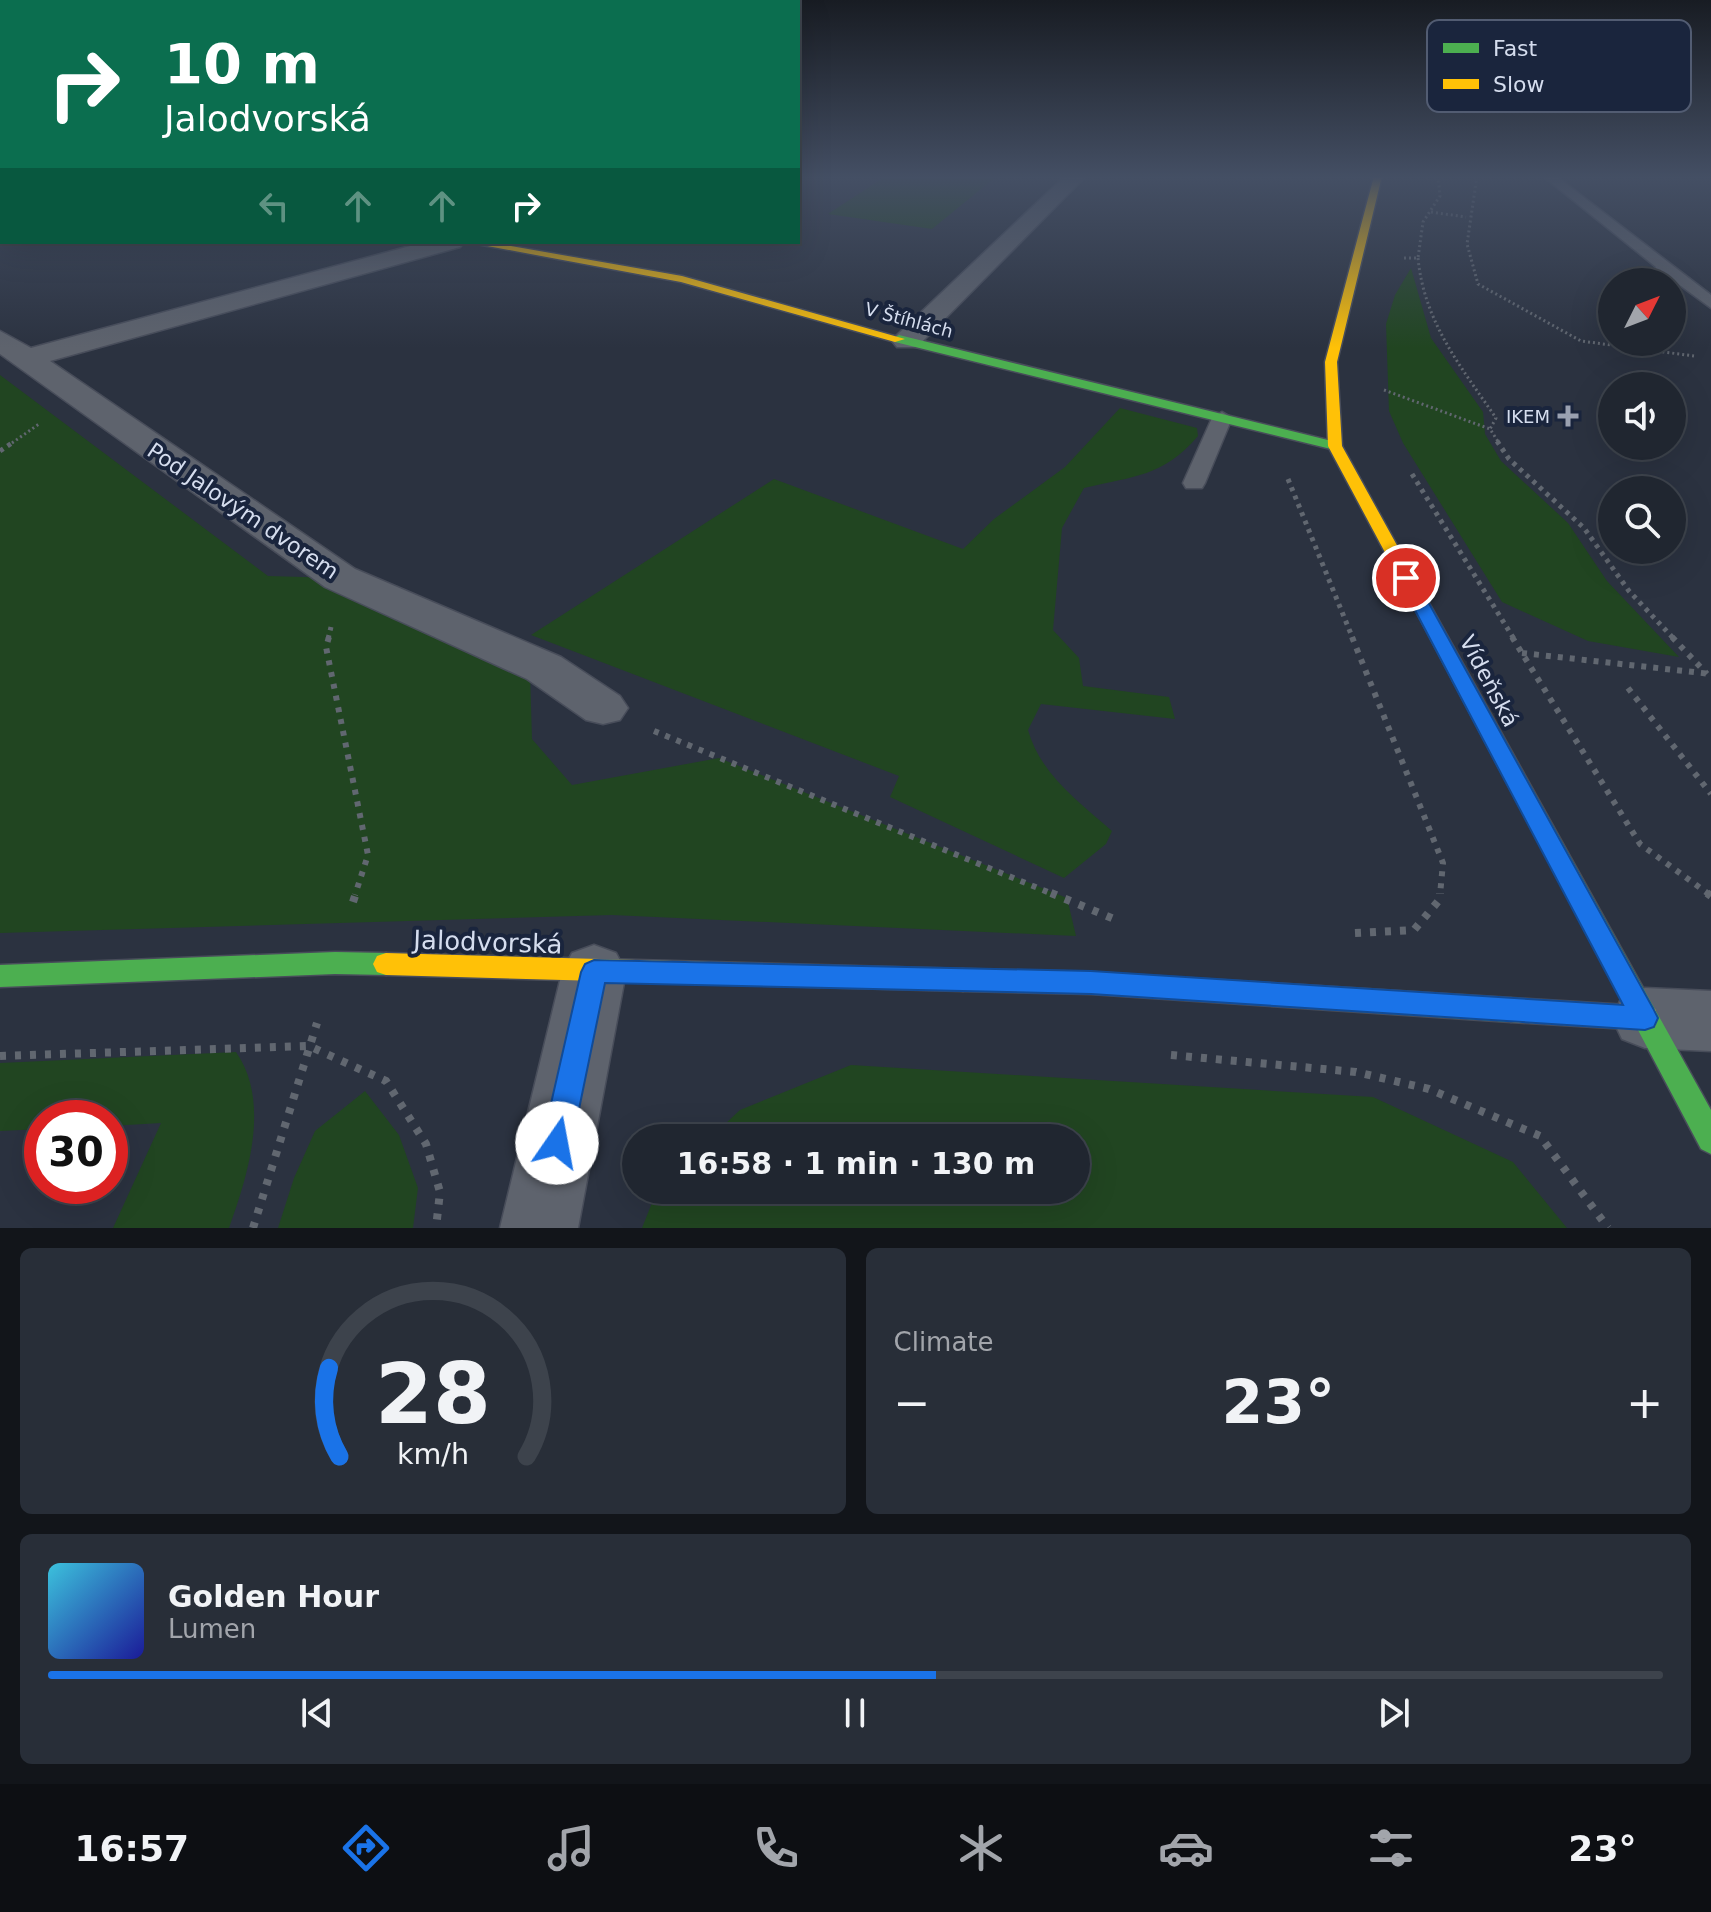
<!DOCTYPE html>
<html lang="en">
<head>
<meta charset="utf-8">
<style>
	:root { --surface:#202630; --page:#282e38; --text:#f1f3f6; --muted:#a2a5ab; --line:#3d434c; --accent:#1a73e8 }
	body { margin:0; font-family:"DejaVu Sans",sans-serif; background:var(--page); color:var(--text); height:100vh; display:flex; flex-direction:column; font-size:30px; white-space:nowrap }
	* { box-sizing:border-box; margin:0 }
	p { font-size:26px; color:var(--muted) }
	.icon { flex:none; width:44px; height:44px; fill:none; stroke:currentColor; stroke-width:2; stroke-linecap:round; stroke-linejoin:round }
	.map { position:relative; height:1228px; overflow:hidden }
	.drawer { display:flex; flex-direction:column; gap:20px; padding:20px; background:#12151a; flex:1 }
	.drawer>* { flex:none }
	.top-card { position:absolute; left:0px; top:0px; width:800px; height:244px; box-shadow:0 8px 32px #0002,0 0 0 2px var(--line); background:#0b6e4f; color:#fff; overflow:hidden }
	.needle { width:52px; rotate:48deg }
	.fabs { position:absolute; left:1598px; top:268px; display:grid; gap:16px }
	.fabs a { display:grid; place-items:center; width:88px; height:88px; border-radius:50%; background:var(--surface); box-shadow:0 8px 32px #0002,0 0 0 2px var(--line); font-size:40px }
	.speed { position:absolute; left:24px; top:1100px; display:flex; gap:16px; font-size:40px; font-weight:700; text-align:center }
	.speed>* { display:grid; place-content:center; width:104px; height:104px; border-radius:50%; background:var(--surface); box-shadow:0 8px 32px #0002,0 0 0 2px var(--line); line-height:1 }
	.speed .limit { border:12px solid #d22; background:#fff; color:#111 }
	.pin { position:absolute; display:grid; place-items:center; width:68px; height:68px; color:#fff; margin:-34px; border:4px solid #fff; border-radius:50%; box-shadow:0 2px 8px #0007 }
	.me { position:absolute; width:88px; margin:-44px; rotate:12deg; stroke-linejoin:round; filter:drop-shadow(0 0 6px #0008) }
	.turn { display:flex; align-items:center; gap:28px; height:168px; padding:0 32px; font-size:36px }
	.turn .icon { width:104px; height:104px; stroke-width:2.5 }
	.turn b { display:block; font-size:56px; line-height:68px }
	.lanes { display:flex; align-items:center; height:76px; padding:0 32px; background:#0003; justify-content:center; gap:40px; direction:ltr }
	.lanes .off { opacity:.35 }
	.big { font-size:60px; font-weight:700; line-height:1.1 }
	.drawer .tile { flex:1; display:flex; flex-direction:column; justify-content:center; gap:12px; min-width:0; padding:0 28px; border-radius:12px; background:var(--page) }
	.drawer .dial { align-items:center; gap:0 }
	.dial svg { height:208px; overflow:visible; fill:none; stroke:var(--line); stroke-width:7; stroke-linecap:round; text-anchor:middle }
	.dial text { fill:var(--text); stroke:none }
	.song { display:flex; align-items:center; gap:24px }
	.cover { width:96px; height:96px; border-radius:12px; background:linear-gradient(135deg,hsl(190 70% 55%),hsl(240 70% 35%)) }
	.played { height:8px; border-radius:4px; background:linear-gradient(90deg,var(--accent) 55%,var(--line) 55%) }
	.keys { display:flex; justify-content:space-around; direction:ltr }
	.heat { display:flex; justify-content:space-between; align-items:center; font-size:44px; direction:ltr }
	.drawer .tiles { flex:1; display:grid; gap:20px; grid-template-columns:1fr 1fr }
	.tile:last-child { grid-column:span 2 }
	.trip { position:absolute; left:622px; top:1124px; width:468px; height:80px; border-radius:40px; background:var(--surface); box-shadow:0 8px 32px #0002,0 0 0 2px var(--line); font-weight:700; line-height:80px; text-align:center }
	.dock { display:flex; height:128px; justify-content:space-around; align-items:center; background:#0d0f13; color:var(--muted) }
	.dock .icon { width:56px; height:56px }
	.dock .active { color:var(--accent) }
	.dock b { font-size:36px; color:var(--text) }
	.map>svg:first-child { display:block }
	.green { fill:#214521 }
	.lines { fill:none; stroke-linecap:round; stroke-linejoin:round }
	.lane-casing { stroke:#484d5a; stroke-width:3 }
	.street-casing { stroke:#484d5a; stroke-width:3 }
	.fast-casing { stroke:#484d5a; stroke-width:3 }
	.slow-casing { stroke:#484d5a; stroke-width:3 }
	.path-far3 { stroke:#616770; stroke-width:3; stroke-dasharray:2 3; stroke-linecap:butt }
	.path-far2 { stroke:#616770; stroke-width:5; stroke-dasharray:4 5; stroke-linecap:butt }
	.path-far1 { stroke:#616770; stroke-width:6; stroke-dasharray:5 7; stroke-linecap:butt }
	.path { stroke:#616770; stroke-width:8; stroke-dasharray:6 9; stroke-linecap:butt }
	.lane { fill:#5e636d; fill-rule:evenodd }
	.street { fill:#5e636d; fill-rule:evenodd }
	.fast { fill:#4caf50; fill-rule:evenodd }
	.slow { fill:#ffc107; fill-rule:evenodd }
	.route { fill:#1a73e8; stroke:#114b97; stroke-width:2 }
	.poi-dot { fill:#9aa1b1; stroke:#1a253d; stroke-width:3 }
	.labels { text-anchor:middle; dominant-baseline:central; stroke-width:8; stroke-linejoin:round; paint-order:stroke }
	.far-street-label { font-size:18px; fill:#d5ddee; stroke:#1a253d }
	.far-poi-label { font-size:18px; fill:#d5ddee; stroke:#1a253d; text-anchor:end }
	.street-label { font-size:22px; fill:#d5ddee; stroke:#1a253d }
	.near-street-label { font-size:26px; fill:#d5ddee; stroke:#1a253d }
	.key { fill:#1a253d; stroke:#525c72; stroke-width:2 }
	.key-label { font-size:22px; fill:#d5ddee }
</style>
</head>
<body>
<div class="map">
<svg width="1711" height="1228" viewBox="0 0 1711 1228">
	<rect width="100%" height="100%" fill="#2b3240"/>
	<path class="green" d="M 886,176 L 997,176 L 932,229 L 828,214 Z
		M 1411,268 L 1431,338 L 1483,412 L 1485,434 L 1501,461 L 1568,523 L 1607,581 L 1679,657 L 1588,641 L 1502,602 L 1403,443 L 1389,411 L 1386,324 L 1395,295 Z
		M 0,375 L 268,576 L 340,578 L 530,673 L 532,739 L 572,785 L 719,758 L 1067,898 L 1076,936 L 612,915 L 0,933 Z
		M 1120,408 L 1197,428 L 1198,436 C 1163,477 1134,476 1084,488 L 1062,528 L 1053,630 L 1079,658 L 1083,686 L 1169,697 L 1175,719 L 1041,704 L 1028,730 C 1041,775 1078,801 1112,831 L 1106,844 L 1064,878 L 890,797 L 899,776 L 531,635 L 774,479 L 963,549 L 994,519 L 1065,467 Z
		M 236,1052 C 271,1102 248,1175 229,1228 L 113,1228 L 161,1123 L 110,1126 L 110,1118 L 42,1118 L 42,1129 L 0,1131 L 0,1063 Z
		M 851,1065 L 1373,1097 L 1513,1162 L 1567,1228 L 642,1228 L 657,1190 L 1076,1190 L 1076,1138 L 710,1138 L 740,1110 Z
		M 365,1091 L 399,1135 L 418,1188 L 413,1228 L 278,1228 L 294,1178 L 315,1131 Z"/>
	<g class="lines">
		<defs>
			<path id="lane" d="M 1543,176 L 1556,176 L 1711,295 L 1711,308 L 1666,275 L 1661,282 L 1645,282 L 1656,267 Z
				M 1222,412 L 1232,418 L 1205,483 L 1202,488 L 1186,488 L 1183,483 L 1212,418 Z"/>
			<path id="street" d="M 1065,176 L 1086,176 L 917,347 L 897,347 L 892,341 L 897,335 Z
				M 425,242 L 464,242 L 460,247 L 50,361 L 355,569 L 561,657 L 620,696 L 628,708 L 620,720 L 603,724 L 586,720 L 527,679 L 325,587 L 0,354 L 0,331 L 31,348 Z
				M 594,945 L 616,953 L 626,972 L 578,1228 L 500,1228 L 562,972 L 572,953 Z
				M 1645,988 L 1711,991 L 1711,1051 L 1645,1048 L 1622,1039 L 1612,1018 L 1622,997 Z"/>
			<path id="fast" d="M 899,335 L 1340,443 L 1342,446 L 1335,450 L 895,342 L 893,339 Z
				M 1396,553 L 1404,558 L 1711,1110 L 1711,1154 L 1701,1149 L 1388,558 Z
				M 335,952 L 386,953 L 395,956 L 399,964 L 395,972 L 386,975 L 335,974 L 0,987 L 0,965 Z
				M 963,969 L 1091,972 L 1511,998 L 1520,1002 L 1524,1010 L 1520,1018 L 1511,1022 L 1091,994 L 963,991 L 954,988 L 950,980 L 954,972 Z"/>
			<path id="slow" d="M 1374,176 L 1382,176 L 1337,362 L 1342,446 L 1404,558 L 1396,563 L 1388,558 L 1328,446 L 1325,362 Z
				M 466,242 L 488,242 L 682,276 L 905,339 L 895,342 L 681,282 Z
				M 386,953 L 963,969 L 972,972 L 976,980 L 972,988 L 963,991 L 386,975 L 377,972 L 373,964 L 377,956 Z
				M 1511,998 L 1645,1006 L 1655,1009 L 1658,1018 L 1655,1027 L 1645,1030 L 1511,1022 L 1502,1018 L 1498,1010 L 1502,1002 Z"/>
		</defs>
		<use href="#lane" class="lane-casing"/>
		<use href="#street" class="street-casing"/>
		<use href="#fast" class="fast-casing"/>
		<use href="#slow" class="slow-casing"/>
		<path class="path-far3" d="M 1477,176 L 1467,244 L 1478,284 L 1581,341 L 1694,356
			M 1431,212 L 1466,217
			M 1404,258 L 1418,258 L 1423,222 L 1440,196 L 1438,176
			M 1418,258 C 1424,322 1461,367 1496,418 L 1490,429 L 1499,443
			M 1384,390 L 1490,429
			M 12,443 L 39,424"/>
		<path class="path-far2" d="M 1497,441 L 1509,459 L 1584,528 L 1629,591 L 1674,639
			M 0,451 L 15,441
			M 1412,474 L 1514,639
			M 1288,479 L 1353,639
			M 328,639 L 331,627"/>
		<path class="path-far1" d="M 329,637 L 326,647 L 368,855 L 355,895
			M 1352,637 L 1443,863 L 1440,895
			M 1512,637 L 1640,844 L 1710,895
			M 1672,637 L 1707,674
			M 1522,653 L 1711,674
			M 1628,688 L 1711,794
			M 654,731 L 1055,895"/>
		<path class="path" d="M 1051,893 L 1119,921
			M 1707,893 L 1711,896
			M 353,902 L 356,893
			M 1355,933 L 1414,930 L 1440,899 L 1440,893
			M 1171,1055 L 1356,1072 L 1429,1089 L 1540,1136 L 1608,1228
			M 0,1056 L 309,1046 L 386,1081 L 426,1144 L 440,1192 L 436,1228
			M 253,1228 L 317,1023"/>
		<use href="#lane" class="lane"/>
		<use href="#street" class="street"/>
		<use href="#fast" class="fast"/>
		<use href="#slow" class="slow"/>
	</g>
	<linearGradient id="sky" x2="0" y2="1"><stop stop-color="#181c23"/><stop offset="0.51" stop-color="#444f64"/><stop offset="1" stop-color="#444f64" stop-opacity="0"/></linearGradient>
	<rect width="1711" height="348" fill="url(#sky)"/>
	<path class="route" d="M 1406,573 L 1415,578 L 1654,1010 L 1658,1018 L 1654,1027 L 1645,1030 L 1091,994 L 605,983 L 572,1143 L 568,1153 L 557,1157 L 547,1153 L 542,1143 L 581,972 L 585,964 L 594,960 L 1091,971 L 1623,1005 L 1398,578 Z"/>
	<path class="poi-dot" d="M1564 404h8v8h8v8h-8v8h-8v-8h-8v-8h8z"/>
	<g class="labels">
		<g class="far-street-label">
			<text transform="translate(909 320) rotate(15)">V Štíhlách</text>
		</g>
		<g class="far-poi-label">
			<text x="1550" y="416">IKEM</text>
		</g>
		<g class="street-label">
			<text transform="translate(243 511) rotate(34)">Pod Jalovým dvorem</text>
			<text transform="translate(1489 681) rotate(62)">Vídeňská</text>
		</g>
		<g class="near-street-label">
			<text transform="translate(488 942) rotate(2)">Jalodvorská</text>
		</g>
	</g>
	<rect x="1427" y="20" width="264" height="92" rx="12" class="key"/>
	<rect x="1443" y="43" width="36" height="10" fill="#4caf50"/>
	<rect x="1443" y="79" width="36" height="10" fill="#ffc107"/>
	<g class="key-label">
		<text x="1493" y="56">Fast</text>
		<text x="1493" y="92">Slow</text>
	</g>
</svg>
<div class="fabs">
<a><svg class="needle" viewBox="-14 -14 28 28"><path d="M0-13l5 13h-10z" fill="#e53935"/><path d="M0 13l5-13h-10z" fill="#a2a5ab"/></svg></a>
<a><svg class="icon" aria-label="sound" viewBox="0 0 24 24"><path d="M4 9h4l5-4v14l-5-4H4zM17 9q2 3 0 6"/></svg></a>
<a><svg class="icon" aria-label="search" viewBox="0 0 24 24"><circle cx="10" cy="10" r="6"/><path d="M15 15l6 6"/></svg></a>
</div>
<div class="speed"><div class="limit">30</div></div>
<div class="pin" style="left:1406px;top:578px;background:#d93025"><svg class="icon" aria-label="arrive" viewBox="0 0 24 24"><path d="M6 21V4h12l-3 4 3 4H6"/></svg></div>
<svg class="me" style="left:557px;top:1143px" viewBox="-20 -20 40 40"><circle r="19" fill="#fff"/><path d="M0-13L10 11 0 6-10 11z" fill="#1a73e8"/></svg>
<div class="trip">16:58 · 1 min · 130 m</div>
<div class="top-card">
<div class="turn"><svg class="icon" aria-label="right" viewBox="0 0 24 24"><path d="M7 20v-9h11M14 6l5 5-5 5"/></svg><div><b>10 m</b>Jalodvorská</div></div>
<div class="lanes"><svg class="icon off" aria-label="left" viewBox="0 0 24 24"><path d="M17 20v-9H6M10 6l-5 5 5 5"/></svg><svg class="icon off" aria-label="ahead" viewBox="0 0 24 24"><path d="M12 20V5M6 11l6-6 6 6"/></svg><svg class="icon off" aria-label="ahead" viewBox="0 0 24 24"><path d="M12 20V5M6 11l6-6 6 6"/></svg><svg class="icon" aria-label="right" viewBox="0 0 24 24"><path d="M7 20v-9h11M14 6l5 5-5 5"/></svg></div>
</div>
</div>
<section class="drawer">
<div class="tiles">
<div class="tile dial"><svg viewBox="0 0 100 80">
<path d="M14 69A42 42 0 1 1 86 69"/>
<path d="M14 69A42 42 0 0 1 10 35" stroke="#1a73e8"/>
<text x="50" y="56" font-size="32" font-weight="700">28</text>
<text x="50" y="72" font-size="11">km/h</text>
</svg></div>
<div class="tile"><p>Climate</p>
<div class="heat"><a>−</a><b class="big">23°</b><a>+</a></div>
</div>
<div class="tile">
<div class="song"><i class="cover"></i><div><b>Golden Hour</b><p>Lumen</p></div></div>
<div class="played"></div>
<div class="keys"><svg class="icon" aria-label="previous" viewBox="0 0 24 24"><path d="M18 5L8 12l10 7zM5 5v14"/></svg><svg class="icon" aria-label="pause" viewBox="0 0 24 24"><path d="M8 5v14M16 5v14"/></svg><svg class="icon" aria-label="next" viewBox="0 0 24 24"><path d="M6 5l10 7-10 7zM19 5v14"/></svg></div>
</div>
</div>
</section>
<nav class="dock">
<b>16:57</b>
<svg class="icon active" aria-label="directions" viewBox="0 0 24 24"><path d="M12 3l9 9-9 9-9-9zM9 14v-3h6M13 9l2 2-2 2"/></svg>
<svg class="icon" aria-label="music" viewBox="0 0 24 24"><path d="M9 18V5l10-2v13"/><circle cx="6" cy="18" r="3"/><circle cx="16" cy="16" r="3"/></svg>
<svg class="icon" aria-label="phone" viewBox="0 0 24 24"><path d="M5 4h4l2 5-3 2q2 4 5 5l2-3 5 2v4C11 20 4 13 5 4z"/></svg>
<svg class="icon" aria-label="climate" viewBox="0 0 24 24"><path d="M12 3v18M4 7l16 10M4 17L20 7"/></svg>
<svg class="icon" aria-label="car" viewBox="0 0 24 24"><path d="M5 17H2v-5l4-1 3-4h7l3 4 3 1v5h-3M9 17h6M6 11h13"/><circle cx="7" cy="17" r="2"/><circle cx="17" cy="17" r="2"/></svg>
<svg class="icon" aria-label="filters" viewBox="0 0 24 24"><path d="M4 7h16M4 17h16"/><circle cx="9" cy="7" r="2"/><circle cx="15" cy="17" r="2"/></svg>
<b>23°</b>
</nav>
</body>
</html>
